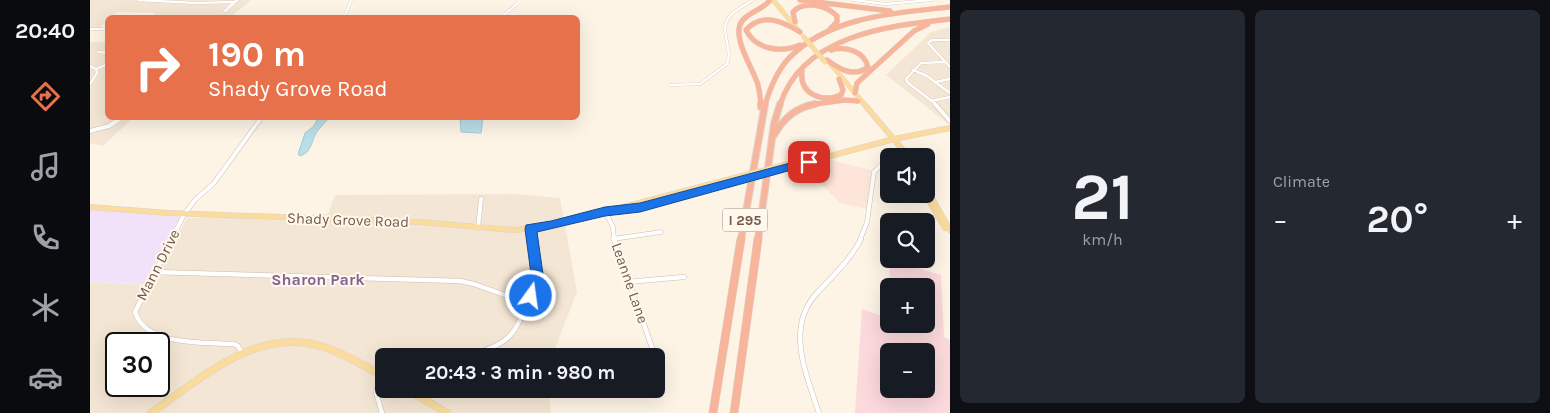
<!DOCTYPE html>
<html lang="en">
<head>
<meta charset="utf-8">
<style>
	:root { --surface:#171b24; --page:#242831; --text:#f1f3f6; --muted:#9ea1a6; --accent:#e7714a }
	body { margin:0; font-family:Karla,sans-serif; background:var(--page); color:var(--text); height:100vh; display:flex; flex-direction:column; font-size:19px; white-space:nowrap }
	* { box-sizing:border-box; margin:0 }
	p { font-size:16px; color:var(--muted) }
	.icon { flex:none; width:28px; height:28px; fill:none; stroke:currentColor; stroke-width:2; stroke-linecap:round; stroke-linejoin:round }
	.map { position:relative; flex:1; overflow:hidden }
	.side { display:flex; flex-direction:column; gap:10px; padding:10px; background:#0d0f14; width:600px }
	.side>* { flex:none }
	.banner { position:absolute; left:15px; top:15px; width:475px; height:105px; border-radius:8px; box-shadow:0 5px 20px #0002; background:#e7714a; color:#fff; overflow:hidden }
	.fabs { position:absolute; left:790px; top:148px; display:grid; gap:10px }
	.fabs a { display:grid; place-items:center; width:55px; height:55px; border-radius:8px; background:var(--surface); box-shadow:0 5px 20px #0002; font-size:25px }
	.speed { position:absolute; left:15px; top:332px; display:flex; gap:10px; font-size:25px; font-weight:700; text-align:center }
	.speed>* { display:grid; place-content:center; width:65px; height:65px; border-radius:50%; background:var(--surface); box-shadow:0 5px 20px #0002; line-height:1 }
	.speed .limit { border:2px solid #111; border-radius:8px; background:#fff; color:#111 }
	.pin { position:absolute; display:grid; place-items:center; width:42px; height:42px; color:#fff; margin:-21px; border-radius:10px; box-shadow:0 2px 8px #0006 }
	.me { position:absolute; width:55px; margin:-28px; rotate:14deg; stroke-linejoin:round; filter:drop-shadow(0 0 4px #0008) }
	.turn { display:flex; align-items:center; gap:18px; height:105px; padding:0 20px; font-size:22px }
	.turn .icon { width:65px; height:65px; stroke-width:2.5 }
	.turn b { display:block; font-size:35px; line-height:42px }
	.big { font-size:38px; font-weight:700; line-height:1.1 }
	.side .tile { flex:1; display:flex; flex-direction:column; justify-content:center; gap:8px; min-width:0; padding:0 18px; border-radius:8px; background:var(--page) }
	.side .dial { align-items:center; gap:0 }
	.dial b { font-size:65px; line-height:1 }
	.heat { display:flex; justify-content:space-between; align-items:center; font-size:28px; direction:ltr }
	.side .tiles { flex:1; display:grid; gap:10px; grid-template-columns:repeat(2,1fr) }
	.trip { position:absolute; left:285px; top:348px; width:290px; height:50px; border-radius:8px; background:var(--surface); box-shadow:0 5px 20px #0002; font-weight:700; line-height:50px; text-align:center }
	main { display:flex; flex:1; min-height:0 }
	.dock { display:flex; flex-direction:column; width:90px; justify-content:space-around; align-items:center; background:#090b0e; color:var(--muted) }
	.dock .icon { width:35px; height:35px }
	.dock .current { color:var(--accent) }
	.dock b { font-size:22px; color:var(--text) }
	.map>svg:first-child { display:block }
	.residential { fill:#f4e6d4; fill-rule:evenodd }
	.commercial { fill:#fde5d9 }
	.education { fill:#f1e2f9 }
	.medical { fill:#fbd9dc; fill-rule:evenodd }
	.water { fill:#badfe7; stroke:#a0ced9 }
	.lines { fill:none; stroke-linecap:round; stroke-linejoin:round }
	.minor-far2-casing { stroke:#cebcac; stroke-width:3 }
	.minor-far1-casing { stroke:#cebcac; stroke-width:5 }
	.minor-casing { stroke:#cebcac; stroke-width:5.5 }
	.major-far2-casing { stroke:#dbd4d0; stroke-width:5 }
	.major-far1-casing { stroke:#dbd4d0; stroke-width:6 }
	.major-casing { stroke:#dbd4d0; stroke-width:8 }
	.highway-far2-casing { stroke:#dbd4d0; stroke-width:5.5 }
	.highway-far1-casing { stroke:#dbd4d0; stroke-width:8 }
	.highway-casing { stroke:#dbd4d0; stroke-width:9 }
	.minor-far2 { stroke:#fff; stroke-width:2.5 }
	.minor-far1 { stroke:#fff; stroke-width:4 }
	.minor { stroke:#fff; stroke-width:4.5 }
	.major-far2 { stroke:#fbdb9e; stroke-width:4.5 }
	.major-far1 { stroke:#fbdb9e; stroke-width:5 }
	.major { stroke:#fbdb9e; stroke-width:7 }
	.highway-far2 { stroke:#f7b69c; stroke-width:5 }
	.highway-far1 { stroke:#f7b69c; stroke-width:6 }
	.highway { stroke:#f7b69c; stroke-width:8 }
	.major-bridge-far1-casing { stroke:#dbd4d0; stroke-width:5; stroke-linecap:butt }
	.major-bridge-casing { stroke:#dbd4d0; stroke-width:6; stroke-linecap:butt }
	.major-bridge-far1 { stroke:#fbdb9e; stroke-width:4.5 }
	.major-bridge { stroke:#fbdb9e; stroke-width:5 }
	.route { fill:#1a73e8; stroke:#114b97 }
	.labels { text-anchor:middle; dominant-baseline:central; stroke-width:4; stroke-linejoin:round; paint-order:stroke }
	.shield { fill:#fff8ec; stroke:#9f8a7b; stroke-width:1 }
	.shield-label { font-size:14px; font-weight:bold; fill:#765b4a }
	.street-label { font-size:15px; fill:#765b4a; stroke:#fff8ec }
	.neighbourhood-label { font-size:16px; font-weight:bold; fill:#846293; stroke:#fff8ec }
</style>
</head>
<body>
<main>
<nav class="dock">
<b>20:40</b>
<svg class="icon current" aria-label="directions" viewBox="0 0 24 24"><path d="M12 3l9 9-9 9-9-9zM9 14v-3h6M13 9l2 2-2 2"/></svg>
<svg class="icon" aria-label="music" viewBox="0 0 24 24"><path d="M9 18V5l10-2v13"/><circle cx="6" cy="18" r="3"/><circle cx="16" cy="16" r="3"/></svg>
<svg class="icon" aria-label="phone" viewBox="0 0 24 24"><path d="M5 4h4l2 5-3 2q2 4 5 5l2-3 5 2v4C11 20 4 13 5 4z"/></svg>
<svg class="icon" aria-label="climate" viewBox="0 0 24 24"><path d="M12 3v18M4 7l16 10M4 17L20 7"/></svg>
<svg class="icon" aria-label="car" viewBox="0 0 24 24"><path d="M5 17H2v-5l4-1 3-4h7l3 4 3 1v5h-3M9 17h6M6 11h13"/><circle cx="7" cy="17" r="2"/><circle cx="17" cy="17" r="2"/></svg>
</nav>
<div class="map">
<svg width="860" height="413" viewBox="0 0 860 413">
	<rect width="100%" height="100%" fill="#fdf4e6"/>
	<path class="residential" d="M 0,0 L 161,0 L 141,17 L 60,18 L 65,13 L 27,12 L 21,17 L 18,18 L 17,21 L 8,29 L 0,29 Z
		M 860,27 L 860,122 L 857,123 L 796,75 L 841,32 Z
		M 0,42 L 17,42 L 18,118 L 43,118 L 13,146 L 0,143 Z
		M 423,194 L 470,198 L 487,292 L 462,356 L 294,356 L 294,389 L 458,389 L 461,413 L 0,413 L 0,284 L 2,282 L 60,285 L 97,218 L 238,214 L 245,195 ZM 26,344 L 69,344 L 69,386 L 26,386 Z"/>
	<path class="commercial" d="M 741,160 L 781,170 L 777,209 L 750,203 L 715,167 Z"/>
	<path class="education" d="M 0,209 L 86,215 L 89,218 L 54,284 L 0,282 Z"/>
	<path class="medical" d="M 800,260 L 851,275 L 854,337 L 860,340 L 860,413 L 765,413 L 772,309 L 798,318 L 799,306 L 799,324 L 836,324 L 836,286 L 799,286 ZM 799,351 L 836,351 L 836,389 L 799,389 Z"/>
	<path class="water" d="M 228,118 L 239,118 C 236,121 232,126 228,130 C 221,139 223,152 210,156 L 208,154 L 215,133 L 224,126 Z
		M 370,118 L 393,118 L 391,133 L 371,132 Z"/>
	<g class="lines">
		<defs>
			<path id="minor-far2" d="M 48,0 L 106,3 L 145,2
				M 764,0 L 795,4 L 842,0
				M 135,11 L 147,0
				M 254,18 L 261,0
				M 408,18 L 413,16 L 431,0
				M 0,29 L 18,29
				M 860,40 L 842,40 L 838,43 L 860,67
				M 8,52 L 18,53
				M 0,66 L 6,69 L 7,73 L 0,84
				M 6,69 L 18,64
				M 823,70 L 837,76 L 860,93
				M 845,82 L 860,79
				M 580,85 L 610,84 L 637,64 C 644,47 626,28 642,14 C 648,8 656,5 663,0
				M 841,101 L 860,97
				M 847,105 L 818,83 L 816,79 L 831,63 L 855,62"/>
			<path id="minor-far1" d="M 845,104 L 860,121
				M 0,131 L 19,126 L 31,118
				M 515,211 L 523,227 L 524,240
				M 388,228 L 391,199
				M 441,229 L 443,240
				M 523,239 L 571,232
				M 81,240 L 95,213 L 105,200 L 124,183 L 171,118
				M 770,240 L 777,222 L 784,172 L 790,166 L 799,164"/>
			<path id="minor" d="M 82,239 L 45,312 C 56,347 115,342 144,344 L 148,346 L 152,353
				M 524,239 L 565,356
				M 64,272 L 370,281 L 384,284 L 437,303
				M 537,282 L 594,277
				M 380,356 C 392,351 405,348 415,340 C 423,334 427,326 431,318 C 445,288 448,271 443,239
				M 292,375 L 286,392 L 292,413
				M 329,396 L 333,389
				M 729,413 C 716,374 695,327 727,293 C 744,275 760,260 771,239"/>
			<path id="major-far2" d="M 683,0 L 708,30
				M 739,62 L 775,105"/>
			<path id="major-far1" d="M 774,104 L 818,156
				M 695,168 L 804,139 L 860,128
				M 836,188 L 860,230
				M 835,194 L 855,228
				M 0,207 L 78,213 L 329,222 L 424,230 L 461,226 L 648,177
				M 529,210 L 550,207 L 648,182"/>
			<path id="major" d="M 316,389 L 357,413
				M 61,413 C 106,382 158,334 217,343 C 244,347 270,364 294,376"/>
			<path id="highway-far2" d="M 710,0 L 800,11
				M 705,22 L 703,12 C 714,0 736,5 747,16 L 747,22 L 740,29
				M 710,32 C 692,21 672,12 656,30 C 666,50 691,53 710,45
				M 737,60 C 749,69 764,78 778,67 C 774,51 756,46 741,50
				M 712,71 C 709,94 732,103 751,95 L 753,90 L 749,79
				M 765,93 L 767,83 L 824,31 L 838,24
				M 671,105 C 670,98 670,90 667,82 C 662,67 641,36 652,21 C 660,11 673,10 680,0
				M 675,105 C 680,88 687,71 699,58 C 740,16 806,13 860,7
				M 690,105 C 712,35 798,26 860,19
				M 719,105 L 754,100 L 768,101"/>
			<path id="highway-far1" d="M 671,104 L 671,107
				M 684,135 C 694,118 705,108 725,104
				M 651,240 L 675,104
				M 668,240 L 684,124 L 690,104"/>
			<path id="highway" d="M 623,413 L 651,239
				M 644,413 L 668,239"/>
		</defs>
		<use href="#minor-far2" class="minor-far2-casing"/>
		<use href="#minor-far1" class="minor-far1-casing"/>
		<use href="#minor" class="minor-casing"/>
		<use href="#major-far2" class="major-far2-casing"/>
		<use href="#major-far1" class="major-far1-casing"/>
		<use href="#major" class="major-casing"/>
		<use href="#highway-far2" class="highway-far2-casing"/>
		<use href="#highway-far1" class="highway-far1-casing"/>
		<use href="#highway" class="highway-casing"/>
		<use href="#minor-far2" class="minor-far2"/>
		<use href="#minor-far1" class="minor-far1"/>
		<use href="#minor" class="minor"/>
		<use href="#major-far2" class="major-far2"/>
		<use href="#major-far1" class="major-far1"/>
		<use href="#major" class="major"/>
		<use href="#highway-far2" class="highway-far2"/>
		<use href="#highway-far1" class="highway-far1"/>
		<use href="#highway" class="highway"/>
		<defs>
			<path id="major-bridge-far1" d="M 713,36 L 735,62"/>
			<path id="major-bridge" d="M 648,177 L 698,164
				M 648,182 L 672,175"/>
		</defs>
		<use href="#major-bridge-far1" class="major-bridge-far1-casing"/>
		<use href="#major-bridge" class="major-bridge-casing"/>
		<use href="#major-bridge-far1" class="major-bridge-far1"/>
		<use href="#major-bridge" class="major-bridge"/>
	</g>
	<path class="route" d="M 719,158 L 724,162 L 723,164 L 550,212 L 515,216 L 447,232 L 453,274 L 445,300 L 441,302 L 436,300 L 434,296 L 441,274 L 435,229 L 436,225 L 461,221 L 515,207 L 550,203 Z"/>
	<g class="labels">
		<rect class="shield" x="632.5" y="208.5" width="45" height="23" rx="4"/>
		<g class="shield-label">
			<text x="655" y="220">I 295</text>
		</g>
		<g class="street-label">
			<text transform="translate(258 220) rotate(2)">Shady Grove Road</text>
			<text transform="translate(68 265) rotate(-63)">Mann Drive</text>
			<text transform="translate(540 283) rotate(71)">Leanne Lane</text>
		</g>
		<g class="neighbourhood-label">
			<text x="228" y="279">Sharon Park</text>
		</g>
	</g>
</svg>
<div class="fabs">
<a><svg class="icon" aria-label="sound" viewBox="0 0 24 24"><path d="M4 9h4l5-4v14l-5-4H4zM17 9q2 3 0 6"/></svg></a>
<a><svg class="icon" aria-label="search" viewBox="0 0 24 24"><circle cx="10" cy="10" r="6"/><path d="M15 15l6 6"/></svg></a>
<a>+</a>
<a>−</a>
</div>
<div class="speed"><div class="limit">30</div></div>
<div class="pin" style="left:719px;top:162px;background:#d93025"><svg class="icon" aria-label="arrive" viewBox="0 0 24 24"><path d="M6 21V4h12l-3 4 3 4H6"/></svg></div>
<svg class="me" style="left:441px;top:296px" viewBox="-20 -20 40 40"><circle r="17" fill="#1a73e8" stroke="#fff" stroke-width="3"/><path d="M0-11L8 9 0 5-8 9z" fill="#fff"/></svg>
<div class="trip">20:43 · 3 min · 980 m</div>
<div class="banner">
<div class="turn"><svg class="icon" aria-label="right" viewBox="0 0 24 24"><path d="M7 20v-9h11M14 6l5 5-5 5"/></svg><div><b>190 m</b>Shady Grove Road</div></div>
</div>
</div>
<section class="side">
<div class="tiles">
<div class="tile dial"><b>21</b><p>km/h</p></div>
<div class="tile"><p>Climate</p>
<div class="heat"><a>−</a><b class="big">20°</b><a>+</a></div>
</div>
</div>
</section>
</main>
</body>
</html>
